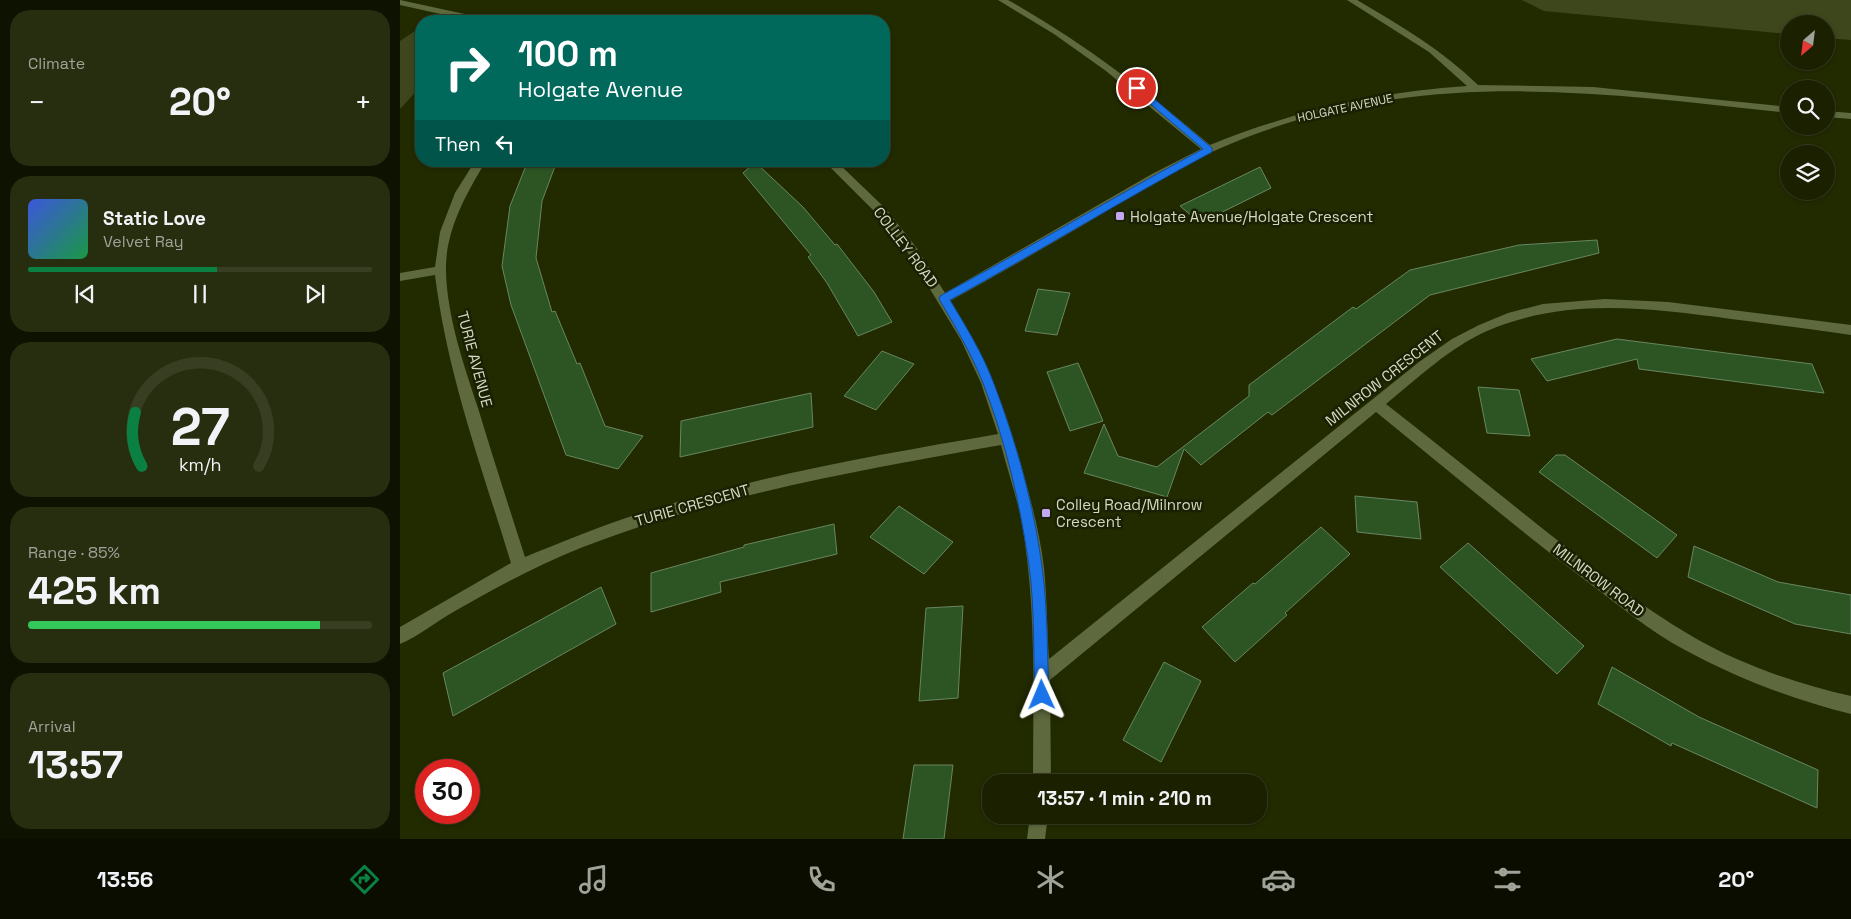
<!DOCTYPE html>
<html lang="en">
<head>
<meta charset="utf-8">
<style>
	:root { --surface:#1a2000; --page:#272d0f; --text:#f1f3f6; --muted:#9fa399; --line:#383e22; --accent:#0b8043 }
	body { margin:0; font-family:"Space Grotesk",sans-serif; background:var(--page); color:var(--text); height:100vh; display:flex; flex-direction:column; font-size:19px; white-space:nowrap }
	* { box-sizing:border-box; margin:0 }
	p { font-size:16px; color:var(--muted) }
	.icon { flex:none; width:28px; height:28px; fill:none; stroke:currentColor; stroke-width:2; stroke-linecap:round; stroke-linejoin:round }
	.map { position:relative; flex:1; overflow:hidden }
	.panel { display:flex; flex-direction:column; gap:10px; padding:10px; background:#0e1200; width:400px }
	.panel>* { flex:none }
	.hud { position:absolute; left:15px; top:15px; width:475px; height:152px; border-radius:20px; box-shadow:0 1px 4px #0004,0 0 0 1px var(--line); background:#00695c; color:#fff; overflow:hidden }
	.needle { width:32px; rotate:208deg }
	.fabs { position:absolute; left:1380px; top:15px; display:grid; gap:10px }
	.fabs a { display:grid; place-items:center; width:55px; height:55px; border-radius:50%; background:var(--surface); box-shadow:0 1px 4px #0004,0 0 0 1px var(--line); font-size:25px }
	.speed { position:absolute; left:15px; top:759px; display:flex; gap:10px; font-size:25px; font-weight:700; text-align:center }
	.speed>* { display:grid; place-content:center; width:65px; height:65px; border-radius:50%; background:var(--surface); box-shadow:0 1px 4px #0004,0 0 0 1px var(--line); line-height:1 }
	.speed .limit { border:8px solid #d22; background:#fff; color:#111 }
	.pin { position:absolute; display:grid; place-items:center; width:42px; height:42px; color:#fff; margin:-21px; border:2px solid #fff; border-radius:50%; box-shadow:0 1px 5px #0007 }
	.me { position:absolute; width:55px; margin:-28px; rotate:359deg; stroke-linejoin:round; filter:drop-shadow(0 0 4px #0008) }
	.turn { display:flex; align-items:center; gap:18px; height:105px; padding:0 20px; font-size:22px }
	.turn .icon { width:65px; height:65px; stroke-width:2.5 }
	.turn b { display:block; font-size:35px; line-height:42px }
	.then { display:flex; align-items:center; height:48px; padding:0 20px; background:#0003; gap:10px; font-size:19px }
	.big { font-size:38px; font-weight:600; line-height:1.1 }
	.panel .tile { flex:1; display:flex; flex-direction:column; justify-content:center; gap:8px; min-width:0; padding:0 18px; border-radius:20px; background:var(--page) }
	.panel .dial { align-items:center; gap:0 }
	.dial svg { height:130px; overflow:visible; fill:none; stroke:var(--line); stroke-width:7; stroke-linecap:round; text-anchor:middle }
	.dial text { fill:var(--text); stroke:none }
	.song { display:flex; align-items:center; gap:15px }
	.cover { width:60px; height:60px; border-radius:8px; background:linear-gradient(135deg,hsl(230 70% 55%),hsl(140 70% 35%)) }
	.played { height:5px; border-radius:2px; background:linear-gradient(90deg,var(--accent) 55%,var(--line) 55%) }
	.keys { display:flex; justify-content:space-around; direction:ltr }
	.heat { display:flex; justify-content:space-between; align-items:center; font-size:28px; direction:ltr }
	.charge { height:8px; border-radius:4px; background:linear-gradient(90deg,#34c759 85%,var(--line) 0) }
	.trip { position:absolute; left:582px; top:774px; width:285px; height:50px; border-radius:20px; background:var(--surface); box-shadow:0 1px 4px #0004,0 0 0 1px var(--line); font-weight:600; line-height:50px; text-align:center }
	.menu { display:flex; height:80px; justify-content:space-around; align-items:center; background:#0a0d00; color:var(--muted) }
	.menu .icon { width:35px; height:35px }
	.menu .current { color:var(--accent) }
	.menu b { font-size:22px; color:var(--text) }
	main { display:flex; flex:1; min-height:0 }
	.map>svg:first-child { display:block }
	.green { fill:#3e471c }
	.building { fill:#2d5524; stroke:#688661 }
	.lines { fill:none; stroke-linecap:round; stroke-linejoin:round }
	.minor { fill:#5e693e; fill-rule:evenodd }
	.route { fill:#1a73e8; stroke:#114b97 }
	.poi-dot { fill:#c2a8f2; stroke:#1a2002; stroke-width:2 }
	.labels { text-anchor:middle; dominant-baseline:central; stroke-width:5; stroke-linejoin:round; paint-order:stroke }
	.far-street-label { font-size:12px; fill:#d3d9c2; stroke:#1a2002 }
	.poi-label { font-size:15px; fill:#d3d9c2; stroke:#1a2002; text-anchor:start }
	.street-label { font-size:15px; fill:#d3d9c2; stroke:#1a2002 }
</style>
</head>
<body>
<main>
<section class="panel">
<div class="tile"><p>Climate</p>
<div class="heat"><a>−</a><b class="big">20°</b><a>+</a></div>
</div>
<div class="tile">
<div class="song"><i class="cover"></i><div><b>Static Love</b><p>Velvet Ray</p></div></div>
<div class="played"></div>
<div class="keys"><svg class="icon" aria-label="previous" viewBox="0 0 24 24"><path d="M18 5L8 12l10 7zM5 5v14"/></svg><svg class="icon" aria-label="pause" viewBox="0 0 24 24"><path d="M8 5v14M16 5v14"/></svg><svg class="icon" aria-label="next" viewBox="0 0 24 24"><path d="M6 5l10 7-10 7zM19 5v14"/></svg></div>
</div>
<div class="tile dial"><svg viewBox="0 0 100 80">
<path d="M14 69A42 42 0 1 1 86 69"/>
<path d="M14 69A42 42 0 0 1 10 36" stroke="#0b8043"/>
<text x="50" y="56" font-size="32" font-weight="700">27</text>
<text x="50" y="72" font-size="11">km/h</text>
</svg></div>
<div class="tile"><p>Range · 85%</p><b class="big">425 km</b><div class="charge"></div></div>
<div class="tile"><p>Arrival</p><b class="big">13:57</b></div>
</section>
<div class="map">
<svg width="1451" height="839" viewBox="0 0 1451 839">
	<rect width="100%" height="100%" fill="#222a00"/>
	<path class="green" d="M 1122,0 L 1451,0 L 1451,40 L 1426,38 L 1426,24 L 1389,24 L 1389,34 L 1144,11 Z
		M 21,27 L 21,86 L 0,109 L 0,41 Z"/>
	<path class="building" d="M 130,161 L 157,161 L 142,201 L 136,258 L 152,312 L 155,311 L 177,364 L 180,363 L 205,426 L 243,436 L 218,469 L 166,455 L 111,305 L 102,266 L 110,206 L 125,168 Z
		M 355,162 L 403,207 L 435,245 L 437,244 L 474,292 L 492,322 L 458,336 L 427,283 L 408,257 L 411,255 L 343,173 Z
		M 860,167 L 871,188 L 800,223 L 780,206 Z
		M 1197,240 L 1199,253 L 1030,295 L 872,415 L 868,412 L 801,465 L 784,449 L 767,497 L 684,473 L 704,424 L 718,456 L 757,467 L 849,396 L 849,385 L 953,307 L 956,309 L 1010,270 L 1119,245 Z
		M 638,289 L 670,293 L 657,335 L 625,331 Z
		M 1217,339 L 1412,364 L 1424,393 L 1239,369 L 1237,359 L 1147,381 L 1131,359 Z
		M 482,351 L 514,364 L 476,410 L 444,396 Z
		M 678,363 L 703,421 L 670,431 L 647,372 Z
		M 1078,387 L 1119,390 L 1130,436 L 1087,433 Z
		M 411,393 L 413,427 L 280,457 L 281,421 Z
		M 1156,455 L 1165,455 L 1277,535 L 1257,558 L 1139,472 Z
		M 955,496 L 1017,502 L 1021,539 L 957,532 Z
		M 499,506 L 553,542 L 524,574 L 470,537 Z
		M 434,524 L 437,554 L 320,582 L 321,592 L 251,612 L 251,573 L 344,547 L 344,545 Z
		M 921,527 L 950,554 L 885,613 L 887,615 L 835,662 L 802,627 L 853,583 L 855,584 Z
		M 1068,543 L 1184,646 L 1157,674 L 1040,567 Z
		M 1294,546 L 1378,582 L 1451,595 L 1451,634 L 1395,624 L 1288,577 Z
		M 201,587 L 216,624 L 53,716 L 43,673 Z
		M 563,606 L 558,698 L 519,701 L 526,608 Z
		M 764,662 L 801,681 L 761,762 L 723,740 Z
		M 1212,667 L 1299,717 L 1418,770 L 1417,808 L 1272,743 L 1271,746 L 1198,704 Z
		M 514,765 L 553,765 L 544,839 L 503,839 Z"/>
	<g class="lines">
		<path class="minor" d="M 0,0 L 83,18 L 88,21 L 72,21 L 0,5 Z
			M 598,0 L 608,0 C 681,41 746,91 810,145 C 893,111 978,92 1067,86 L 1029,52 L 947,0 L 957,0 C 1000,25 1042,50 1078,85 L 1193,87 L 1389,107 L 1389,113 C 1189,91 1005,65 814,151 C 771,171 730,197 690,221 C 644,248 597,275 550,301 C 586,357 604,405 622,468 C 631,501 640,534 644,568 C 647,598 647,629 649,659 L 1019,362 L 1052,339 L 1079,325 L 1108,313 L 1143,304 L 1205,299 L 1268,302 L 1451,325 L 1451,335 C 1411,329 1371,324 1331,319 C 1249,308 1165,297 1087,331 C 1049,348 1018,378 986,404 C 1037,444 1087,484 1138,525 C 1188,564 1239,606 1295,638 C 1342,665 1398,684 1451,696 L 1451,714 C 1393,700 1337,678 1285,650 C 1251,632 1220,606 1189,583 C 1116,528 1047,469 976,412 L 650,680 L 651,782 L 633,782 C 633,695 637,605 621,519 C 616,494 607,469 601,445 C 460,470 317,495 183,547 C 138,565 97,587 55,611 C 37,621 19,636 0,644 L 0,627 L 111,563 C 82,468 47,374 35,275 L 0,281 L 0,273 L 35,267 L 40,232 L 55,193 L 75,161 L 86,161 C 66,194 45,231 46,271 C 47,317 64,365 78,408 C 93,458 109,507 125,557 C 162,542 200,526 238,514 C 355,476 477,455 598,434 L 581,383 L 561,340 L 508,253 L 478,215 L 424,161 L 436,161 L 486,209 L 516,247 L 545,293 L 752,174 L 801,149 L 706,71 L 654,34 Z
			M 1426,111 L 1451,113 L 1451,119 L 1426,117 Z
			M 630,815 L 648,815 L 645,839 L 627,839 Z"/>
	</g>
	<path class="route" d="M 734,86 L 739,86 L 812,148 L 812,152 C 724,199 638,252 550,300 C 566,327 583,354 594,384 C 616,442 634,505 642,567 C 648,609 647,653 649,695 L 647,700 L 642,702 L 637,700 L 635,695 C 633,653 635,609 629,566 C 621,507 605,439 583,383 C 571,353 555,326 539,299 L 540,296 C 629,248 715,196 803,149 L 734,90 Z"/>
	<g class="poi-dot">
		<rect x="715" y="211" width="10" height="10" rx="2.5"/>
		<rect x="641" y="508" width="10" height="10" rx="2.5"/>
	</g>
	<g class="labels">
		<g class="far-street-label">
			<text transform="translate(945 108) rotate(-12)">HOLGATE AVENUE</text>
		</g>
		<g class="poi-label">
			<text x="730" y="216">Holgate Avenue/Holgate Crescent</text>
			<text x="656" y="504">Colley Road/Milnrow<tspan x="656" dy="17">Crescent</tspan></text>
		</g>
		<g class="street-label">
			<text transform="translate(506 247) rotate(53)">COLLEY ROAD</text>
			<text transform="translate(75 359) rotate(75)">TURIE AVENUE</text>
			<text transform="translate(984 378) rotate(-38)">MILNROW CRESCENT</text>
			<text transform="translate(292 505) rotate(-16)">TURIE CRESCENT</text>
			<text transform="translate(1199 580) rotate(37)">MILNROW ROAD</text>
		</g>
	</g>
</svg>
<div class="fabs">
<a><svg class="needle" viewBox="-14 -14 28 28"><path d="M0-13l5 13h-10z" fill="#e53935"/><path d="M0 13l5-13h-10z" fill="#9fa399"/></svg></a>
<a><svg class="icon" aria-label="search" viewBox="0 0 24 24"><circle cx="10" cy="10" r="6"/><path d="M15 15l6 6"/></svg></a>
<a><svg class="icon" aria-label="layers" viewBox="0 0 24 24"><path d="M12 4l9 5-9 5-9-5zM3 14l9 5 9-5"/></svg></a>
</div>
<div class="speed"><div class="limit">30</div></div>
<div class="pin" style="left:737px;top:88px;background:#d93025"><svg class="icon" aria-label="arrive" viewBox="0 0 24 24"><path d="M6 21V4h12l-3 4 3 4H6"/></svg></div>
<svg class="me" style="left:642px;top:695px" viewBox="-20 -20 40 40"><path d="M0-17L14 15 0 8-14 15z" fill="#1a73e8" stroke="#fff" stroke-width="4"/></svg>
<div class="trip">13:57 · 1 min · 210 m</div>
<div class="hud">
<div class="turn"><svg class="icon" aria-label="right" viewBox="0 0 24 24"><path d="M7 20v-9h11M14 6l5 5-5 5"/></svg><div><b>100 m</b>Holgate Avenue</div></div>
<div class="then">Then<svg class="icon" aria-label="left" viewBox="0 0 24 24"><path d="M17 20v-9H6M10 6l-5 5 5 5"/></svg></div>
</div>
</div>
</main>
<nav class="menu">
<b>13:56</b>
<svg class="icon current" aria-label="directions" viewBox="0 0 24 24"><path d="M12 3l9 9-9 9-9-9zM9 14v-3h6M13 9l2 2-2 2"/></svg>
<svg class="icon" aria-label="music" viewBox="0 0 24 24"><path d="M9 18V5l10-2v13"/><circle cx="6" cy="18" r="3"/><circle cx="16" cy="16" r="3"/></svg>
<svg class="icon" aria-label="phone" viewBox="0 0 24 24"><path d="M5 4h4l2 5-3 2q2 4 5 5l2-3 5 2v4C11 20 4 13 5 4z"/></svg>
<svg class="icon" aria-label="climate" viewBox="0 0 24 24"><path d="M12 3v18M4 7l16 10M4 17L20 7"/></svg>
<svg class="icon" aria-label="car" viewBox="0 0 24 24"><path d="M5 17H2v-5l4-1 3-4h7l3 4 3 1v5h-3M9 17h6M6 11h13"/><circle cx="7" cy="17" r="2"/><circle cx="17" cy="17" r="2"/></svg>
<svg class="icon" aria-label="filters" viewBox="0 0 24 24"><path d="M4 7h16M4 17h16"/><circle cx="9" cy="7" r="2"/><circle cx="15" cy="17" r="2"/></svg>
<b>20°</b>
</nav>
</body>
</html>
